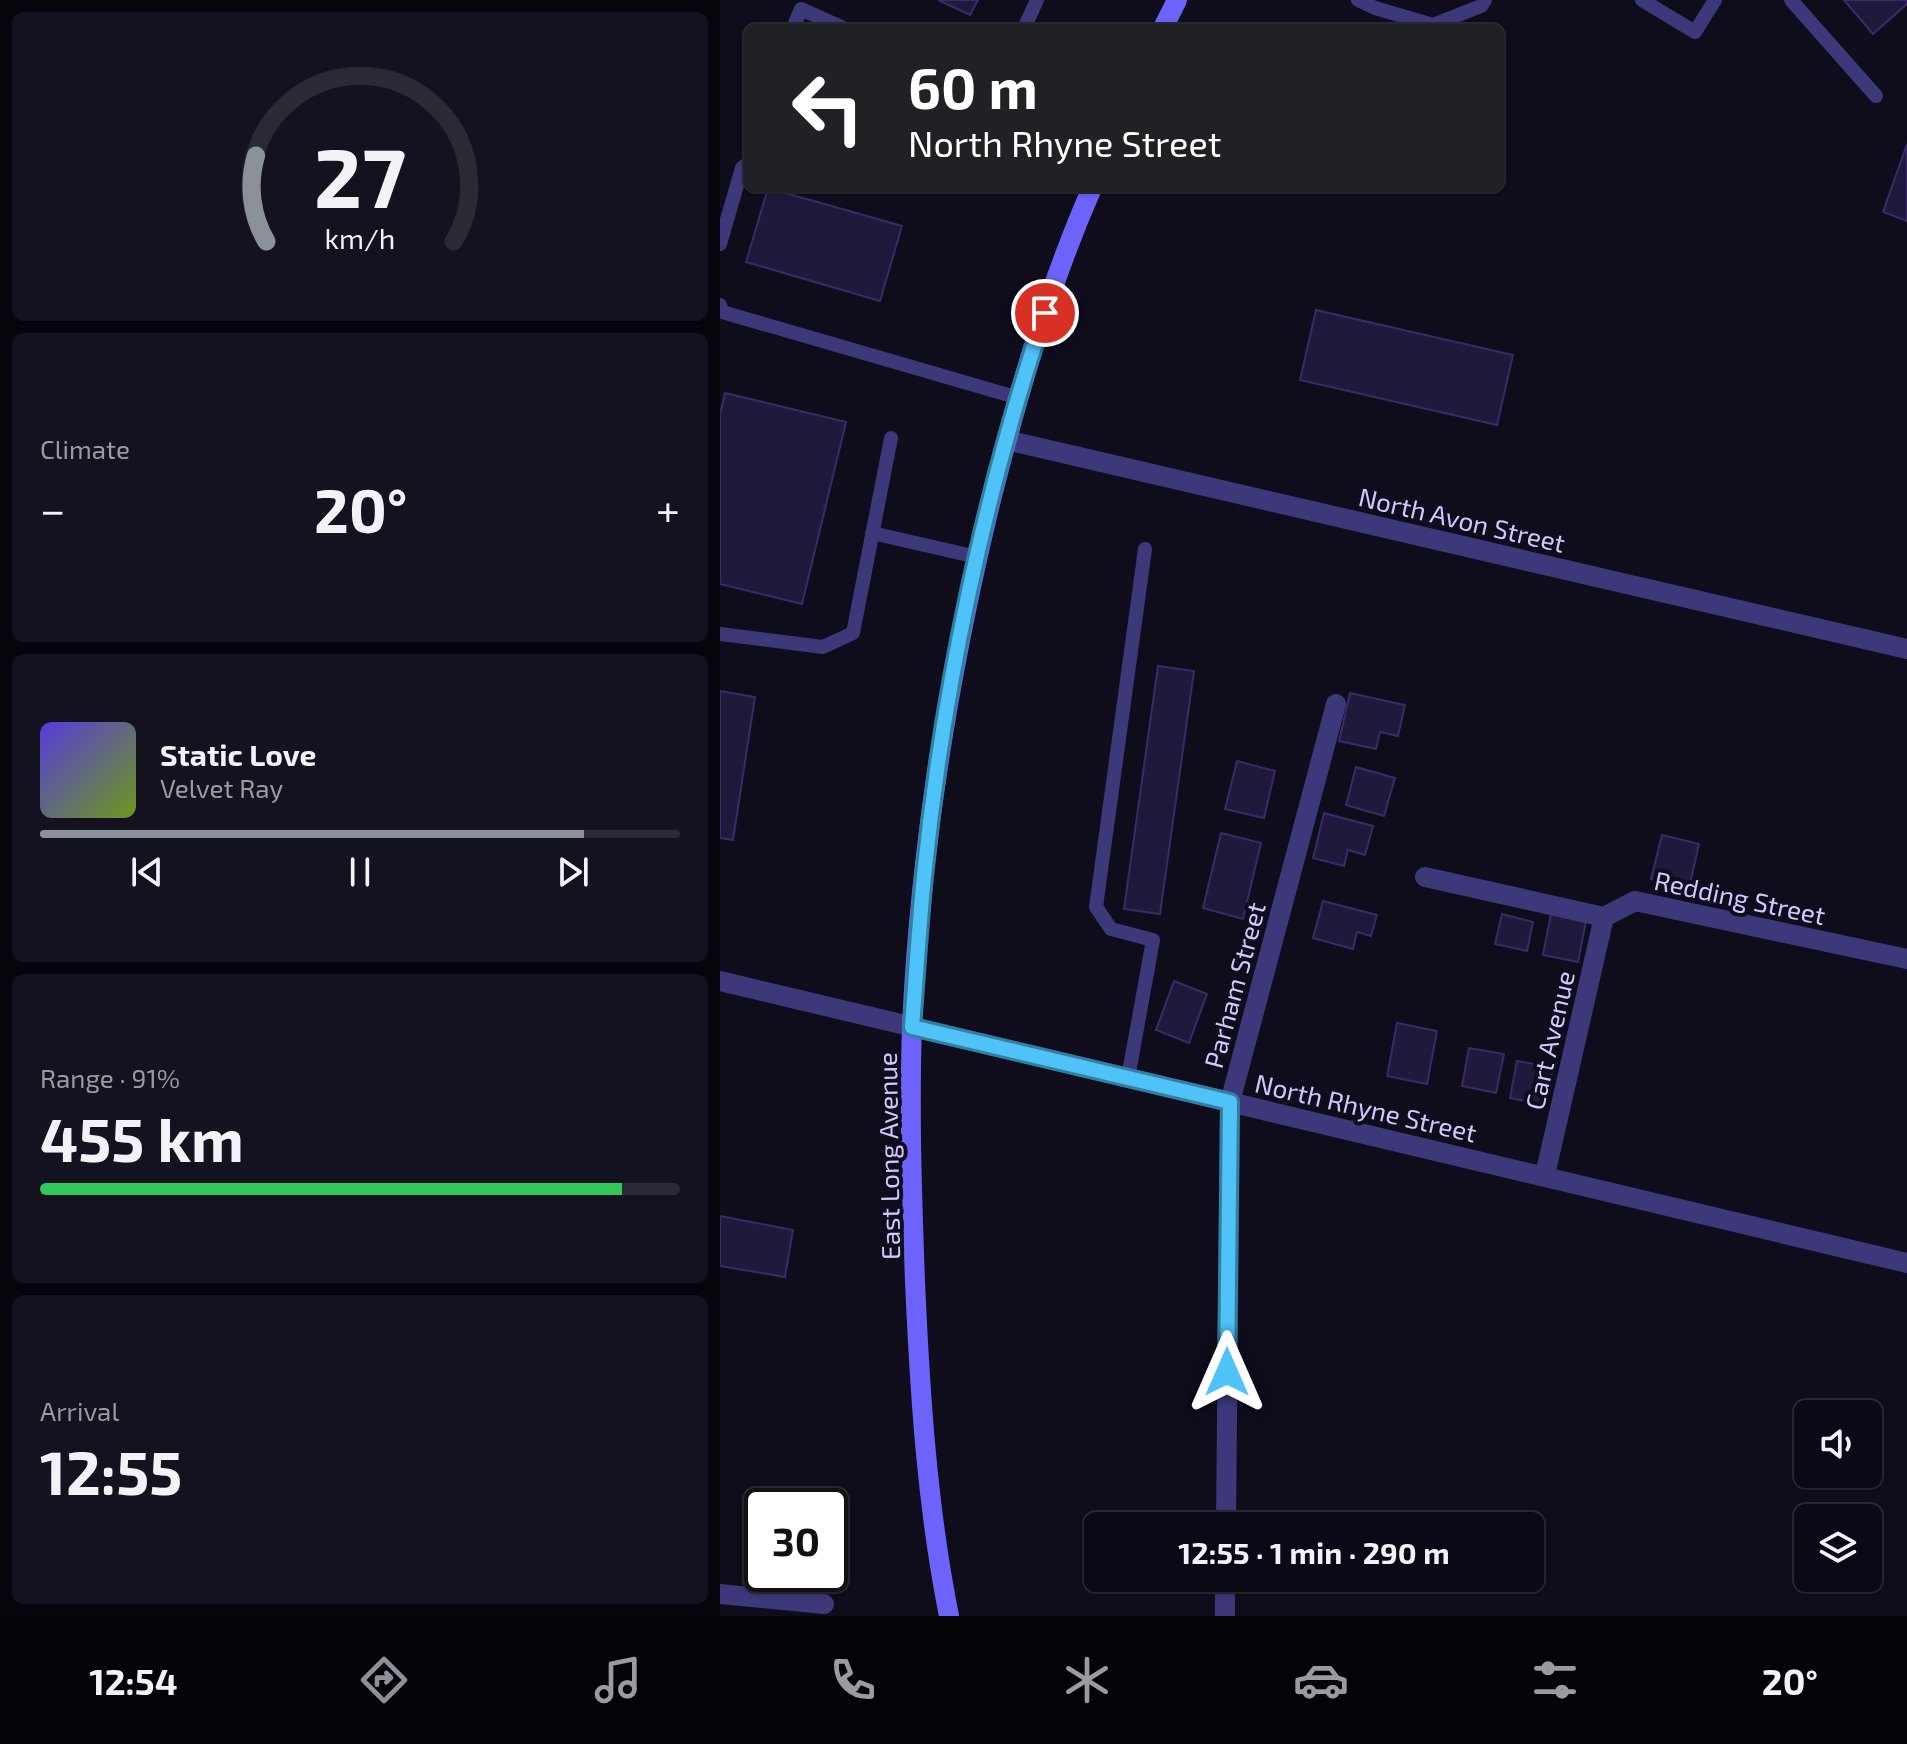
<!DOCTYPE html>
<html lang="en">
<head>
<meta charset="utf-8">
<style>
	:root { --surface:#0b0915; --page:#14121e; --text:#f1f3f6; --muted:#9a9aa0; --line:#2b2a34; --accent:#8c9099 }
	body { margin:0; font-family:"Exo 2",sans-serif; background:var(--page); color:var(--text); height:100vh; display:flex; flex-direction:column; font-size:30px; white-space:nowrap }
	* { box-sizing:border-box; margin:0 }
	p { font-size:26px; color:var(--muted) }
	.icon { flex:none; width:44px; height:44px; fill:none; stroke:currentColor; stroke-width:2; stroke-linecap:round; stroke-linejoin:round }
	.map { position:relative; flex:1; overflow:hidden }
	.sheet { display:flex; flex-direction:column; gap:12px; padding:12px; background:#06050c; width:720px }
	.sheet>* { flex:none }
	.guide { position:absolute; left:24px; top:24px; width:760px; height:168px; border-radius:12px; box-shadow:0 2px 6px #0004,0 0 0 2px var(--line); background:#202124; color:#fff; overflow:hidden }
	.tools { position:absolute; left:1074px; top:1400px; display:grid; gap:16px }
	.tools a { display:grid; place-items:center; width:88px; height:88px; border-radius:12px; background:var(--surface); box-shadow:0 2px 6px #0004,0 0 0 2px var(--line); font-size:40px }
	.speed { position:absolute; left:24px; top:1488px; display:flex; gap:16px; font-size:40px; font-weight:700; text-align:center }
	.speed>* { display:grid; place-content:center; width:104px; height:104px; border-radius:50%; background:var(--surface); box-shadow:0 2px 6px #0004,0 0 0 2px var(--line); line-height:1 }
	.speed .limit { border:4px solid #111; border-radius:12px; background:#fff; color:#111 }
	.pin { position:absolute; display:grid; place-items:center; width:68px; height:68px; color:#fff; margin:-34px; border:4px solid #fff; border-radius:50%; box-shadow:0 2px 8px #0007 }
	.me { position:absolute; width:88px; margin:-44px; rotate:0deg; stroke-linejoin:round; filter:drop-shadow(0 0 6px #0008) }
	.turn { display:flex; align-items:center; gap:28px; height:168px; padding:0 32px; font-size:36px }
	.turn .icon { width:104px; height:104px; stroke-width:2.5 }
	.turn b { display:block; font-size:56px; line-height:68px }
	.big { font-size:60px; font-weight:700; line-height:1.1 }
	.sheet .widget { flex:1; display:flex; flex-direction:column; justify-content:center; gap:12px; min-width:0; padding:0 28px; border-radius:12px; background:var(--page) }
	.sheet .dial { align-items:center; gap:0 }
	.dial svg { height:208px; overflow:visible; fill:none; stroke:var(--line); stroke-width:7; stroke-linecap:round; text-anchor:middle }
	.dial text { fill:var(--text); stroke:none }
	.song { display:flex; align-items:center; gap:24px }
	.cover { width:96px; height:96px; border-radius:12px; background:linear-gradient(135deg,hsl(250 70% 55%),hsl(80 70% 35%)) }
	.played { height:8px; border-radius:4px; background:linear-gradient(90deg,var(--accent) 85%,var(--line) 85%) }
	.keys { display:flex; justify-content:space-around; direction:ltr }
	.heat { display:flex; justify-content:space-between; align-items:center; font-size:44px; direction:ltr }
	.charge { height:12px; border-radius:6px; background:linear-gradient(90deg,#34c759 91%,var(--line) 0) }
	.trip { position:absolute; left:364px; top:1512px; width:460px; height:80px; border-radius:12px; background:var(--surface); box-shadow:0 2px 6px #0004,0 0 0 2px var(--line); font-weight:700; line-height:80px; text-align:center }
	.tab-bar { display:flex; height:128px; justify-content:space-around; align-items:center; background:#040408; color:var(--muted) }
	.tab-bar .icon { width:56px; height:56px }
	.tab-bar .current { color:var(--accent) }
	.tab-bar b { font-size:36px; color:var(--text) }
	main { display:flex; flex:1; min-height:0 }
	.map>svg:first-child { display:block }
	.building { fill:#21193c; stroke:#3a2b68; stroke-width:2 }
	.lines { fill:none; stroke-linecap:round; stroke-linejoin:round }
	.service { stroke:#3d387a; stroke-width:14 }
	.minor { stroke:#3d387a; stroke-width:20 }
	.secondary { stroke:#6d63fa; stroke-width:20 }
	.route-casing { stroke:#337fa1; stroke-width:20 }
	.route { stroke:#4fc3f7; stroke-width:14 }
	.labels { text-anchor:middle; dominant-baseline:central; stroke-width:8; stroke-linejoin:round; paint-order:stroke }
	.street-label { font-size:26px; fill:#d1c8fd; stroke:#0f0c1c }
</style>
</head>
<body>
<main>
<section class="sheet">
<div class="widget dial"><svg viewBox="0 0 100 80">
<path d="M14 69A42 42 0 1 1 86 69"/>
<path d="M14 69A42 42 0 0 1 10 36" stroke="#8c9099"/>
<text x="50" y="56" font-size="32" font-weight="700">27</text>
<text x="50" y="72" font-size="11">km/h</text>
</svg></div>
<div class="widget"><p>Climate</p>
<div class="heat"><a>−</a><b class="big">20°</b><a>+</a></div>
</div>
<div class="widget">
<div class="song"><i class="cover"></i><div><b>Static Love</b><p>Velvet Ray</p></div></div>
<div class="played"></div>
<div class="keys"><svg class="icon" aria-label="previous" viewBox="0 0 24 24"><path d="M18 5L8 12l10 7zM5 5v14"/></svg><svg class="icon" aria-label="pause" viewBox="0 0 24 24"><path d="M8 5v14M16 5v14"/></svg><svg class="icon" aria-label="next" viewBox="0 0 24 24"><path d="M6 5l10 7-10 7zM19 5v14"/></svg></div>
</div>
<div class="widget"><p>Range · 91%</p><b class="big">455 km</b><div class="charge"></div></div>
<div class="widget"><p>Arrival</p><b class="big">12:55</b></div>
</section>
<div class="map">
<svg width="1187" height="1616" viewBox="0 0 1187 1616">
	<rect width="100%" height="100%" fill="#0f0c1c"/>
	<path class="building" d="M 218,0 L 258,0 L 250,15 Z
		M 1124,0 L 1187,0 L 1187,4 L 1153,34 Z
		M 1187,144 L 1187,221 L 1163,212 Z
		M 48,188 L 182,226 L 160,301 L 26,262 Z
		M 596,310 L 793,355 L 777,425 L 580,380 Z
		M 5,393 L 126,422 L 82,604 L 0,584 L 0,414 Z
		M 438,666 L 474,671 L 440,914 L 404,909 Z
		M 0,691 L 35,697 L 13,840 L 0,838 Z
		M 630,693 L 685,705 L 678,736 L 660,732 L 656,749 L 619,741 Z
		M 517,761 L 555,771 L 544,818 L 505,809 Z
		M 636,767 L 675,778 L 664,816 L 626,805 Z
		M 604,813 L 653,826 L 645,855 L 628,850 L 624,866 L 593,858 Z
		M 501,833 L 541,843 L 523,919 L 483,908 Z
		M 942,835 L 979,844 L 969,888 L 931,879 Z
		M 603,901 L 657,915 L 651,936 L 637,932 L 633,949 L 593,938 Z
		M 782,914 L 813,922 L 807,951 L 775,944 Z
		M 831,914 L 866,921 L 858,962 L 823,955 Z
		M 454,981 L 487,994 L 469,1043 L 436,1030 Z
		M 677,1023 L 717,1031 L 707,1084 L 667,1076 Z
		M 749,1048 L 784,1054 L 776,1093 L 742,1086 Z
		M 797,1061 L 833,1067 L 826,1105 L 790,1098 Z
		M 0,1216 L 73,1230 L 65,1277 L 0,1266 Z"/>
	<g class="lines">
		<path class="service" d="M 638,0 L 655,8 L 713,25 L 761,6 L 765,0
			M 922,0 L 975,32 L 995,0
			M 1071,0 L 1156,96
			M 306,24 L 317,0
			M 73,28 L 81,9 L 123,28
			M 0,244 L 22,168 L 28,163
			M 0,305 L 2,312 L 299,398
			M 152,533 L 257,557
			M 0,634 L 103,647 L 133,633 L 171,438
			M 408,1078 L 433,940 L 391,929 L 376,907 L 425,549"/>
		<path class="minor" d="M 286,440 L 1187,649
			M 705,877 L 884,917 L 915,901 L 1187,959
			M 0,981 L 1187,1263
			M 825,1175 L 884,917
			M 506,1526 L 510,1102 L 616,704
			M 0,1594 L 104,1604
			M 505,1616 L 505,1578"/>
		<path class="secondary" d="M 443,28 L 457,0
			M 229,1616 C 207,1506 200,1394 195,1282 C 192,1197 189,1112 192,1027 C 200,849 229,672 271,500 C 298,394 328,288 372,188"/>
	</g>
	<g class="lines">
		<defs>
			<path id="route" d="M 325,313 C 265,490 223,689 204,876 C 199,926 196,976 192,1027 L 510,1102 L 507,1372"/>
		</defs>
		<use href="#route" class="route-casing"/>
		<use href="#route" class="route"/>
	</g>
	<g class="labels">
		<g class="street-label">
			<text transform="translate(742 519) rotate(13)">North Avon Street</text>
			<text transform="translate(1020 897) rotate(12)">Redding Street</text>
			<text transform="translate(514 985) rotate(-75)">Parham Street</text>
			<text transform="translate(829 1040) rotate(-77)">Cart Avenue</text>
			<text transform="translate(646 1107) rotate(13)">North Rhyne Street</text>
			<text transform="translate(168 1156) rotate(-91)">East Long Avenue</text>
		</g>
	</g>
</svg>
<div class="tools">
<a><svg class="icon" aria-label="sound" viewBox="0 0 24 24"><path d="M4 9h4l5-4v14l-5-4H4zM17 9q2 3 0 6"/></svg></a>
<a><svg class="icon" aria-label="layers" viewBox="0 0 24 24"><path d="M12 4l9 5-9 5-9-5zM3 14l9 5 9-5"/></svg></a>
</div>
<div class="speed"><div class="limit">30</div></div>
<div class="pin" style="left:325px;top:313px;background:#d93025"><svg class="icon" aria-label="arrive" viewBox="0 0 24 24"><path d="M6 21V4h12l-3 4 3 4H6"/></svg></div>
<svg class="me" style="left:507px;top:1372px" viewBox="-20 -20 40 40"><path d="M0-17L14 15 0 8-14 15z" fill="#4fc3f7" stroke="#fff" stroke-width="4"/></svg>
<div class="trip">12:55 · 1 min · 290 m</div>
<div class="guide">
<div class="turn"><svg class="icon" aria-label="left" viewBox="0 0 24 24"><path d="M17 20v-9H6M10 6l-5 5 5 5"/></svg><div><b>60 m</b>North Rhyne Street</div></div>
</div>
</div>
</main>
<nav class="tab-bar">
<b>12:54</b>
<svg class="icon current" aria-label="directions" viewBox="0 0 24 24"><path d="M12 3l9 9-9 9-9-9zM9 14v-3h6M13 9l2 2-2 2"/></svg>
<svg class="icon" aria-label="music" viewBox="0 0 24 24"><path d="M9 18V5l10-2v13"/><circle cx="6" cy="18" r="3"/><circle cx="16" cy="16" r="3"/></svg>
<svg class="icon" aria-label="phone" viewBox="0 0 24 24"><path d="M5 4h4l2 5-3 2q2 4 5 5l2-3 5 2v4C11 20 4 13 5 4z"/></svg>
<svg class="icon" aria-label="climate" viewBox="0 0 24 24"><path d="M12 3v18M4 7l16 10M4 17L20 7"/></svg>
<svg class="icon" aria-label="car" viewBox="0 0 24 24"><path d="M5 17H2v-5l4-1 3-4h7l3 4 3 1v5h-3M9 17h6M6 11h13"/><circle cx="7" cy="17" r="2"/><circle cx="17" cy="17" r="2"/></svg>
<svg class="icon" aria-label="filters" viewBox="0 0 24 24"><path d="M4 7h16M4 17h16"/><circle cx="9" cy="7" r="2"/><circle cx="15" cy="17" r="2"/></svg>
<b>20°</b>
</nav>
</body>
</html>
